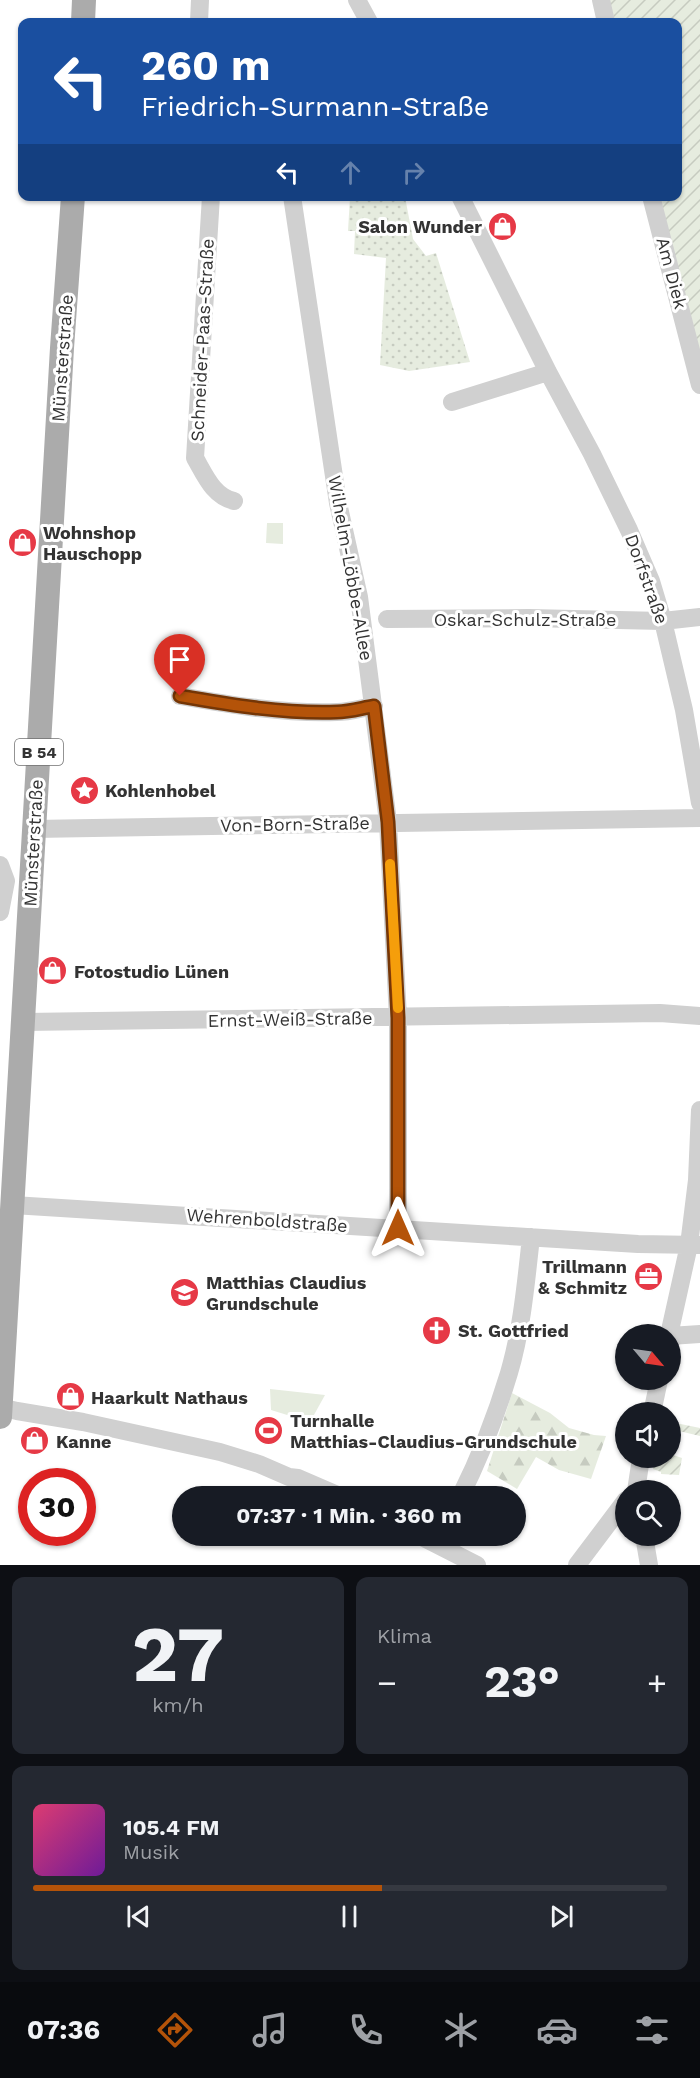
<!DOCTYPE html>
<html lang="de">
<head>
<meta charset="utf-8">
<style>
	:root { --surface:#171b24; --page:#242831; --text:#f1f3f6; --muted:#9ea1a6; --line:#363941; --accent:#b45309 }
	body { margin:0; font-family:"Work Sans",sans-serif; background:var(--page); color:var(--text); height:100vh; display:flex; flex-direction:column; font-size:22px; white-space:nowrap }
	* { box-sizing:border-box; margin:0 }
	p { font-size:20px; color:var(--muted) }
	.icon { flex:none; width:33px; height:33px; fill:none; stroke:currentColor; stroke-width:2; stroke-linecap:round; stroke-linejoin:round }
	.map { position:relative; height:1565px; overflow:hidden }
	.sheet { display:flex; flex-direction:column; gap:12px; padding:12px; background:#0d0f14; flex:1 }
	.sheet>* { flex:none }
	.hud { position:absolute; left:18px; top:18px; width:664px; height:183px; border-radius:12px; box-shadow:0 2px 4px #0004; background:#1a4fa0; color:#fff; overflow:hidden }
	.needle { width:39px; rotate:119deg }
	.fabs { position:absolute; left:615px; top:1324px; display:grid; gap:12px }
	.fabs a { display:grid; place-items:center; width:66px; height:66px; border-radius:50%; background:var(--surface); box-shadow:0 2px 4px #0004; font-size:30px }
	.speed { position:absolute; left:18px; top:1468px; display:flex; gap:12px; font-size:30px; font-weight:700; text-align:center }
	.speed>* { display:grid; place-content:center; width:78px; height:78px; border-radius:50%; background:var(--surface); box-shadow:0 2px 4px #0004; line-height:1 }
	.speed .limit { border:9px solid #d22; background:#fff; color:#111 }
	.pin { position:absolute; display:grid; place-items:center; width:51px; height:51px; color:#fff; margin:-62px -26px; border-radius:50% 50% 50% 0; rotate:-45deg; box-shadow:0 0 6px #0007 }
	.pin .icon { rotate:45deg }
	.me { position:absolute; width:66px; margin:-33px; rotate:0deg; stroke-linejoin:round; filter:drop-shadow(0 0 4px #0008) }
	.turn { display:flex; align-items:center; gap:21px; height:126px; padding:0 24px; font-size:27px }
	.turn .icon { width:78px; height:78px; stroke-width:2.5 }
	.turn b { display:block; font-size:42px; line-height:51px }
	.lanes { display:flex; align-items:center; height:57px; padding:0 24px; background:#0003; justify-content:center; gap:30px; direction:ltr }
	.lanes .off { opacity:.35 }
	.big { font-size:45px; font-weight:700; line-height:1.1 }
	.sheet .widget { flex:1; display:flex; flex-direction:column; justify-content:center; gap:9px; min-width:0; padding:0 21px; border-radius:12px; background:var(--page) }
	.sheet .dial { align-items:center; gap:0 }
	.dial b { font-size:78px; line-height:1 }
	.song { display:flex; align-items:center; gap:18px }
	.cover { width:72px; height:72px; border-radius:9px; background:linear-gradient(135deg,hsl(340 70% 55%),hsl(280 70% 35%)) }
	.played { height:6px; border-radius:3px; background:linear-gradient(90deg,var(--accent) 55%,var(--line) 55%) }
	.keys { display:flex; justify-content:space-around; direction:ltr }
	.heat { display:flex; justify-content:space-between; align-items:center; font-size:33px; direction:ltr }
	.sheet .tiles { flex:1; display:grid; gap:12px; grid-template-columns:1fr 1fr }
	.widget:last-child { grid-column:span 2 }
	.trip { position:absolute; left:172px; top:1486px; width:354px; height:60px; border-radius:30px; background:var(--surface); box-shadow:0 2px 4px #0004; font-weight:700; line-height:60px; text-align:center }
	.dock { display:flex; height:96px; justify-content:space-around; align-items:center; background:#090b0e; color:var(--muted) }
	.dock .icon { width:42px; height:42px }
	.dock .on { color:var(--accent) }
	.dock b { font-size:27px; color:var(--text) }
	.map>svg:first-child { display:block }
	.grass { fill:url(#grass-dots) }
	.forest { fill:url(#forest-firs) }
	.park { fill:#e6ecdf }
	.garden { fill:url(#garden-furrows) }
	.lines { fill:none; stroke-linecap:round; stroke-linejoin:round }
	.minor { stroke:#d0d0d0; stroke-width:18 }
	.major { stroke:#ababab; stroke-width:24 }
	.route-casing { stroke:#753606; stroke-width:15 }
	.route { stroke:#b45309; stroke-width:10 }
	.slow { stroke:#f59e0b; stroke-width:10 }
	.labels { text-anchor:middle; dominant-baseline:central; stroke-width:6; stroke-linejoin:round; paint-order:stroke }
	.shield { fill:#fff; stroke:#707070; stroke-width:1.5 }
	.shield-label { font-size:16px; font-weight:bold; fill:#333 }
	.poi-label { font-size:18px; font-weight:bold; fill:#333; stroke:#fff; text-anchor:start }
	.street-label { font-size:18px; fill:#333; stroke:#fff }
</style>
</head>
<body>
<div class="map">
<svg width="700" height="1565" viewBox="0 0 700 1565">
	<defs>
		<pattern id="grass-dots" width="8" height="8" patternUnits="userSpaceOnUse" patternTransform="scale(1.5)"><rect width="8" height="8" fill="#e6ecdf"/><path d="M2 2h.1M6 6h.1" fill="none" stroke="#c6cbc0" stroke-width="1.8" stroke-linecap="round"/></pattern>
		<pattern id="forest-firs" width="22" height="20" patternUnits="userSpaceOnUse" patternTransform="scale(1.5)"><rect width="22" height="20" fill="#e6ecdf"/><path d="M5 1l3.5 6h-7zM16 11l3.5 6h-7z" fill="#c6cbc0"/></pattern>
		<pattern id="garden-furrows" width="10" height="10" patternUnits="userSpaceOnUse" patternTransform="scale(1.5)"><rect width="10" height="10" fill="#e6ecdf"/><path d="M-1 1l2-2M0 10L10 0M9 11l2-2" fill="none" stroke="#c6cbc0"/></pattern>
	</defs>
	<rect width="100%" height="100%" fill="#fff"/>
	<path class="grass" d="M 350,197 L 405,197 L 413,239 L 426,256 L 436,253 L 470,362 L 409,371 L 380,365 L 386,258 L 354,254 L 355,231 L 348,231 Z"/>
	<path class="forest" d="M 512,1393 L 550,1413 L 569,1428 L 594,1435 L 606,1436 L 591,1479 L 559,1470 L 536,1457 L 517,1489 L 487,1471 Z"/>
	<path class="park" d="M 267,523 L 283,523 L 283,544 L 266,543 Z
		M 270,1389 L 325,1395 L 310,1422 L 271,1410 Z"/>
	<path class="garden" d="M 609,0 L 700,0 L 700,364 L 658,197 L 678,196 L 678,22 L 615,22 Z
		M 671,1422 L 700,1428 L 700,1436 L 679,1431 L 673,1455 L 682,1458 L 679,1475 L 661,1474 L 661,1472 L 653,1469 L 654,1458 L 670,1458 Z"/>
	<g class="lines">
		<path class="minor" d="M 357,0 L 369,22
			M 601,0 L 606,22
			M 199,22 L 200,0
			M 211,196 L 195,458 C 205,475 213,496 234,501
			M 292,196 L 338,503 L 359,597 L 388,822 L 398,1018 L 398,1228
			M 460,196 L 548,372 L 592,454 L 629,530 L 651,581 L 663,621 L 684,710 L 700,803
			M 651,196 L 700,385
			M 452,402 L 548,372
			M 387,619 L 529,618 L 663,621 L 700,617
			M 180,696 C 231,705 285,714 337,712 C 349,712 362,708 374,706
			M 34,829 L 700,818
			M 0,865 L 6,881 L 0,912
			M 24,1022 L 660,1013 L 700,1016
			M 13,1205 L 638,1244 L 700,1245
			M 669,1335 L 689,1245 L 697,1180 L 700,1110
			M 670,1336 L 700,1334
			M 0,1407 L 17,1411 L 83,1422 L 220,1452 L 259,1464 L 289,1477 L 298,1478 L 342,1497
			M 652,1413 L 659,1380
			M 636,1491 L 641,1458
			M 460,1497 C 480,1457 496,1416 509,1373 C 522,1329 526,1282 531,1237
			M 420,1536 L 477,1565
			M 644,1536 L 649,1565
			M 577,1565 L 626,1500"/>
		<path class="major" d="M 83,22 L 84,0
			M 0,1417 L 62,348 L 73,196"/>
	</g>
	<g class="lines">
		<defs>
			<path id="route" d="M 180,696 C 231,705 285,714 337,712 C 349,712 362,708 374,706 L 388,822 L 398,1018 L 398,1228"/>
		</defs>
		<use href="#route" class="route-casing"/>
		<use href="#route" class="route"/>
		<path class="slow" d="M 390,864 L 398,1008"/>
	</g>
	<defs>
		<symbol id="shop-disc" viewBox="-11 -11 22 22"><circle r="9.5" fill="#e63946" stroke="#fff"/><path d="M-5-2.5h2.3a2.7 3.5 0 0 1 5.4 0H5L5.5 6h-11ZM-1.5-2.5h3a1.5 2.3 0 0 0-3 0Z" fill="#fff"/></symbol>
		<symbol id="sight-disc" viewBox="-11 -11 22 22"><circle r="9.5" fill="#e63946" stroke="#fff"/><path d="M0-6L1.8-2.2L6-1.7L2.9 1.2L3.7 5.4L0 3.3L-3.7 5.4L-2.9 1.2L-6-1.7L-1.8-2.2Z" fill="#fff"/></symbol>
		<symbol id="office-disc" viewBox="-11 -11 22 22"><circle r="9.5" fill="#e63946" stroke="#fff"/><path d="M-6-3h4V-5.5h4V-3h4V5H-6ZM-1-4.5V-3h2v-1.5ZM-6 0V1H6V0Z" fill="#fff"/></symbol>
		<symbol id="school-disc" viewBox="-11 -11 22 22"><circle r="9.5" fill="#e63946" stroke="#fff"/><path d="M0-5L7-2L0 1L-7-2ZM-4 1L0 2.5L4 1V4Q0 6-4 4Z" fill="#fff"/></symbol>
		<symbol id="church-disc" viewBox="-11 -11 22 22"><circle r="9.5" fill="#e63946" stroke="#fff"/><path d="M-1.2-6h2.4v3.5h3.3v2.4h-3.3V6h-2.4V-.1h-3.3v-2.4h3.3Z" fill="#fff"/></symbol>
		<symbol id="stadium-disc" viewBox="-11 -11 22 22"><circle r="9.5" fill="#e63946" stroke="#fff"/><path d="M0-5a6.5 5 0 1 0 0 10a6.5 5 0 1 0 0-10ZM-3.5-1.8h7v3.6h-7Z" fill="#fff"/></symbol>
	</defs>
	<g fill-rule="evenodd">
		<use href="#shop-disc" x="486" y="210" width="33" height="33"/>
		<use href="#shop-disc" x="6" y="526" width="33" height="33"/>
		<use href="#sight-disc" x="68" y="774" width="33" height="33"/>
		<use href="#shop-disc" x="36" y="954" width="33" height="33"/>
		<use href="#office-disc" x="632" y="1260" width="33" height="33"/>
		<use href="#school-disc" x="168" y="1276" width="33" height="33"/>
		<use href="#church-disc" x="420" y="1314" width="33" height="33"/>
		<use href="#shop-disc" x="54" y="1380" width="33" height="33"/>
		<use href="#stadium-disc" x="252" y="1414" width="33" height="33"/>
		<use href="#shop-disc" x="18" y="1424" width="33" height="33"/>
	</g>
	<g class="labels">
		<rect class="shield" x="15" y="739" width="48" height="26" rx="4.5"/>
		<g class="shield-label">
			<text x="39" y="752">B 54</text>
		</g>
		<g class="poi-label">
			<text x="482" y="226" text-anchor="end">Salon Wunder</text>
			<text x="43" y="532">Wohnshop<tspan x="43" dy="21">Hauschopp</tspan></text>
			<text x="105" y="790">Kohlenhobel</text>
			<text x="74" y="971">Fotostudio Lünen</text>
			<text x="627" y="1266" text-anchor="end">Trillmann<tspan x="627" dy="21">&amp; Schmitz</tspan></text>
			<text x="206" y="1282">Matthias Claudius<tspan x="206" dy="21">Grundschule</tspan></text>
			<text x="458" y="1330">St. Gottfried</text>
			<text x="91" y="1397">Haarkult Nathaus</text>
			<text x="290" y="1420">Turnhalle<tspan x="290" dy="21">Matthias-Claudius-Grundschule</tspan></text>
			<text x="56" y="1441">Kanne</text>
		</g>
		<g class="street-label">
			<text transform="translate(672 273) rotate(75)">Am Diek</text>
			<text transform="translate(202 340) rotate(-87)">Schneider-Paas-Straße</text>
			<text transform="translate(62 358) rotate(-86)">Münsterstraße</text>
			<text transform="translate(351 568) rotate(80)">Wilhelm-Löbbe-Allee</text>
			<text transform="translate(647 579) rotate(70)">Dorfstraße</text>
			<text x="525" y="619">Oskar-Schulz-Straße</text>
			<text transform="translate(295 824) rotate(-1)">Von-Born-Straße</text>
			<text transform="translate(33 843) rotate(-87)">Münsterstraße</text>
			<text transform="translate(290 1019) rotate(-1)">Ernst-Weiß-Straße</text>
			<text transform="translate(267 1220) rotate(4)">Wehrenboldstraße</text>
		</g>
	</g>
</svg>
<div class="fabs">
<a><svg class="needle" viewBox="-14 -14 28 28"><path d="M0-13l5 13h-10z" fill="#e53935"/><path d="M0 13l5-13h-10z" fill="#9ea1a6"/></svg></a>
<a><svg class="icon" aria-label="sound" viewBox="0 0 24 24"><path d="M4 9h4l5-4v14l-5-4H4zM17 9q2 3 0 6"/></svg></a>
<a><svg class="icon" aria-label="search" viewBox="0 0 24 24"><circle cx="10" cy="10" r="6"/><path d="M15 15l6 6"/></svg></a>
</div>
<div class="speed"><div class="limit">30</div></div>
<div class="pin" style="left:180px;top:696px;background:#d93025"><svg class="icon" aria-label="arrive" viewBox="0 0 24 24"><path d="M6 21V4h12l-3 4 3 4H6"/></svg></div>
<svg class="me" style="left:398px;top:1228px" viewBox="-20 -20 40 40"><path d="M0-17L14 15 0 8-14 15z" fill="#b45309" stroke="#fff" stroke-width="4"/></svg>
<div class="trip">07:37 · 1 Min. · 360 m</div>
<div class="hud">
<div class="turn"><svg class="icon" aria-label="left" viewBox="0 0 24 24"><path d="M17 20v-9H6M10 6l-5 5 5 5"/></svg><div><b>260 m</b>Friedrich-Surmann-Straße</div></div>
<div class="lanes"><svg class="icon" aria-label="left" viewBox="0 0 24 24"><path d="M17 20v-9H6M10 6l-5 5 5 5"/></svg><svg class="icon off" aria-label="ahead" viewBox="0 0 24 24"><path d="M12 20V5M6 11l6-6 6 6"/></svg><svg class="icon off" aria-label="right" viewBox="0 0 24 24"><path d="M7 20v-9h11M14 6l5 5-5 5"/></svg></div>
</div>
</div>
<section class="sheet">
<div class="tiles">
<div class="widget dial"><b>27</b><p>km/h</p></div>
<div class="widget"><p>Klima</p>
<div class="heat"><a>−</a><b class="big">23°</b><a>+</a></div>
</div>
<div class="widget">
<div class="song"><i class="cover"></i><div><b>105.4 FM</b><p>Musik</p></div></div>
<div class="played"></div>
<div class="keys"><svg class="icon" aria-label="previous" viewBox="0 0 24 24"><path d="M18 5L8 12l10 7zM5 5v14"/></svg><svg class="icon" aria-label="pause" viewBox="0 0 24 24"><path d="M8 5v14M16 5v14"/></svg><svg class="icon" aria-label="next" viewBox="0 0 24 24"><path d="M6 5l10 7-10 7zM19 5v14"/></svg></div>
</div>
</div>
</section>
<nav class="dock">
<b>07:36</b>
<svg class="icon on" aria-label="directions" viewBox="0 0 24 24"><path d="M12 3l9 9-9 9-9-9zM9 14v-3h6M13 9l2 2-2 2"/></svg>
<svg class="icon" aria-label="music" viewBox="0 0 24 24"><path d="M9 18V5l10-2v13"/><circle cx="6" cy="18" r="3"/><circle cx="16" cy="16" r="3"/></svg>
<svg class="icon" aria-label="phone" viewBox="0 0 24 24"><path d="M5 4h4l2 5-3 2q2 4 5 5l2-3 5 2v4C11 20 4 13 5 4z"/></svg>
<svg class="icon" aria-label="climate" viewBox="0 0 24 24"><path d="M12 3v18M4 7l16 10M4 17L20 7"/></svg>
<svg class="icon" aria-label="car" viewBox="0 0 24 24"><path d="M5 17H2v-5l4-1 3-4h7l3 4 3 1v5h-3M9 17h6M6 11h13"/><circle cx="7" cy="17" r="2"/><circle cx="17" cy="17" r="2"/></svg>
<svg class="icon" aria-label="filters" viewBox="0 0 24 24"><path d="M4 7h16M4 17h16"/><circle cx="9" cy="7" r="2"/><circle cx="15" cy="17" r="2"/></svg>
</nav>
</body>
</html>
